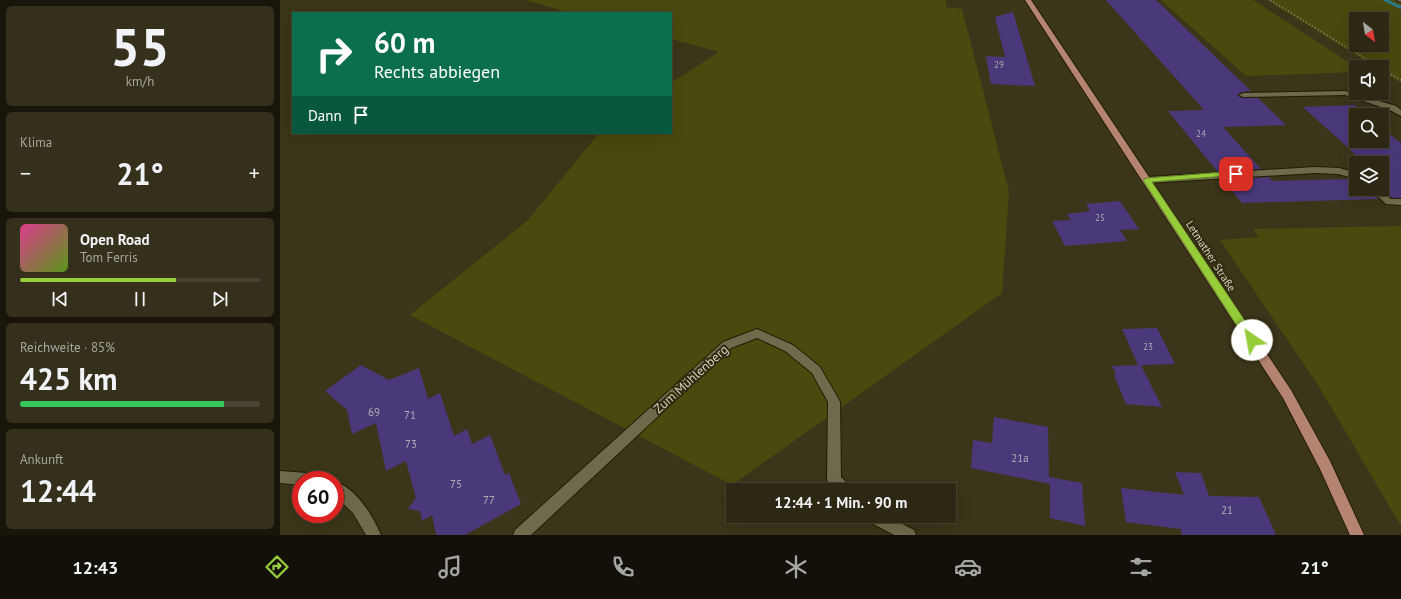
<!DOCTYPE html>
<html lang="de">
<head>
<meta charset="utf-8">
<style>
	:root { --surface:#2c2813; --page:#34301c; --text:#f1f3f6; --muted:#a6a6a0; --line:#484433; --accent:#96cc3a }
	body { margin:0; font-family:"PT Sans",sans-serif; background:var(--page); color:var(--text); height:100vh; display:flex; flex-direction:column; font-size:15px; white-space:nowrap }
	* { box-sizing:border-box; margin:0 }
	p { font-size:13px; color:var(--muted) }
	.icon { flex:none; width:22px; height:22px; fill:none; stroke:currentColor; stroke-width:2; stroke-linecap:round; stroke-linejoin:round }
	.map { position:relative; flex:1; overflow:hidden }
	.sheet { display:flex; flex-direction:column; gap:6px; padding:6px; background:#18160a; width:280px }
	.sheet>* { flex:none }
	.hud { position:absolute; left:12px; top:12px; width:380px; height:122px; border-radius:0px; box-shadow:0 4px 16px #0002,0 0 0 1px var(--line); background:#0b6e4f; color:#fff; overflow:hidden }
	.needle { width:26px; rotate:149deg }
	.buttons { position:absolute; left:1069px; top:12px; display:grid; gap:8px }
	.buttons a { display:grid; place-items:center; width:40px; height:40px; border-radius:0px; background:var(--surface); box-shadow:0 4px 16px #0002,0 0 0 1px var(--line); font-size:20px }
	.speed { position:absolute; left:12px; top:471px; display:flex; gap:8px; font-size:20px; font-weight:700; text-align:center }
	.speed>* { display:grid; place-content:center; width:52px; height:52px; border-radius:50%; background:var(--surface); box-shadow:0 4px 16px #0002,0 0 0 1px var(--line); line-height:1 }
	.speed .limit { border:6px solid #d22; background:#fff; color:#111 }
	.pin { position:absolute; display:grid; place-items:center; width:34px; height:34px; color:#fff; margin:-17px; border-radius:8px; box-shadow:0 2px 6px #0006 }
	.me { position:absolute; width:44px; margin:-22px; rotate:327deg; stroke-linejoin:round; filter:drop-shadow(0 0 3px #0008) }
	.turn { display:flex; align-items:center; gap:14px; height:84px; padding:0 16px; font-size:18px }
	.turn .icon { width:52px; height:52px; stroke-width:2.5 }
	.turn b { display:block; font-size:28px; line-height:34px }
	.then { display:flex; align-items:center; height:38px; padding:0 16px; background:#0003; gap:8px; font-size:15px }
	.big { font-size:30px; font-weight:700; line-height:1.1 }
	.sheet .widget { flex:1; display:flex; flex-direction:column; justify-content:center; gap:6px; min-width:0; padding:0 14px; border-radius:6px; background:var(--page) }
	.sheet .dial { align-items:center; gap:0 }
	.dial b { font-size:52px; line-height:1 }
	.song { display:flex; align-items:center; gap:12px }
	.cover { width:48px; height:48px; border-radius:6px; background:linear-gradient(135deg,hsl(330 70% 55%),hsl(90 70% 35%)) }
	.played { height:4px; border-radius:2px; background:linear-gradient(90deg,var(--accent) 65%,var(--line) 65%) }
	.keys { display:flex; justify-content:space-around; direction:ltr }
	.heat { display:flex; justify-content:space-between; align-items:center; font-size:22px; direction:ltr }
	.charge { height:6px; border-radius:3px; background:linear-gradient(90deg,#34c759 85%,var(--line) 0) }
	.trip { position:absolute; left:446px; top:483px; width:230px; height:40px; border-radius:0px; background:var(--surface); box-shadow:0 4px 16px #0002,0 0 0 1px var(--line); font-weight:700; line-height:40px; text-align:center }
	.menu { display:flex; height:64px; justify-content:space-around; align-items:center; background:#121008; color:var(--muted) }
	.menu .icon { width:28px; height:28px }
	.menu .on { color:var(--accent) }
	.menu b { font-size:18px; color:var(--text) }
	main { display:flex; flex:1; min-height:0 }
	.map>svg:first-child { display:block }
	.green { fill:#494a0d; fill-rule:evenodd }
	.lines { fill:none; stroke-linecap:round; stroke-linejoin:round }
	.stream { fill:#247e92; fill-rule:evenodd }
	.building { fill:#49397b }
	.lane-casing { stroke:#221d02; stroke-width:2 }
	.street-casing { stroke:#221d02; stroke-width:2 }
	.primary-casing { stroke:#221d02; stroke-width:2 }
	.path { stroke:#817d66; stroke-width:1.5; stroke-dasharray:1.5 2; stroke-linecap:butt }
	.lane { fill:#706a4c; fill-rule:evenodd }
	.street { fill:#706a4c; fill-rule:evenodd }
	.primary { fill:#b58371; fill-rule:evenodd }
	.route { fill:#96cc3a; stroke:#628526 }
	.labels { text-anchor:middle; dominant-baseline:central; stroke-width:4; stroke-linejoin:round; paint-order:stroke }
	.number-label { font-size:9px; fill:#b2acb0 }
	.street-label { font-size:11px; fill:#d5d3c2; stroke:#312c0f }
	.near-number-label { font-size:11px; fill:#b2acb0 }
	.near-street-label { font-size:13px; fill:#d5d3c2; stroke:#312c0f }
</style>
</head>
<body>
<main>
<section class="sheet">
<div class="widget dial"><b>55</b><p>km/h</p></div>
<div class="widget"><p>Klima</p>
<div class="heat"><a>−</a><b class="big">21°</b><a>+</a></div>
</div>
<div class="widget">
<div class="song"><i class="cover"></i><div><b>Open Road</b><p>Tom Ferris</p></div></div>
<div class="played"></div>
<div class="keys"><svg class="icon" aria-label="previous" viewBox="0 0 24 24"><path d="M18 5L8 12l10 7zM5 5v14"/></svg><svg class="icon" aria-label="pause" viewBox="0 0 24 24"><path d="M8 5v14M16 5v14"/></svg><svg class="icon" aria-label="next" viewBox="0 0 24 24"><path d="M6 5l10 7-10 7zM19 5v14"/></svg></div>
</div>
<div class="widget"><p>Reichweite · 85%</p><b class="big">425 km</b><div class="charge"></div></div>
<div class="widget"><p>Ankunft</p><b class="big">12:44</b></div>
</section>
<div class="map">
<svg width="1121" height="535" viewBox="0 0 1121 535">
	<rect width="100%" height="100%" fill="#3b3619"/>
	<path class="green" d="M 244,0 L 666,0 L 666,7 L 682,9 L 729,192 L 722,293 L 452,485 L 130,315 L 248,220 L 319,133 L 391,133 L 391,83 L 439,52 L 391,39 L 391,13 L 292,13 Z
		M 881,0 L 973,0 L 1076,67 L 1076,72 L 966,76 Z
		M 987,0 L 1121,0 L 1121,83 L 1102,71 L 1102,67 L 1095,67 ZM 1076,19 L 1102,19 L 1102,45 L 1076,45 Z
		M 1121,226 L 1121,526 L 1038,385 L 940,240 L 979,237 L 973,229 Z"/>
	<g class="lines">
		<path class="stream" d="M 1102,0 L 1108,0 L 1121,6 L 1121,9 Z"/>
	</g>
	<path class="building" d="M 826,0 L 876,0 L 971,91 L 962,92 L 958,94 L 958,96 L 963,98 L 978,98 L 1006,125 L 943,127 L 981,169 L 937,171 L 888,111 L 924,110 Z
		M 733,12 L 755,86 L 711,84 L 706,56 L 725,57 L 715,17 Z
		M 1075,105 L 1086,115 L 1076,115 L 1076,141 L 1102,141 L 1102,128 L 1121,143 L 1121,198 L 1112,198 L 1101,189 L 1102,163 L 1085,163 L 1023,107 Z
		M 989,177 L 992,181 L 1069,179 L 1076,180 L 1076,189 L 1089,189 L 1098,199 L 962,203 L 944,180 Z
		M 840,201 L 859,229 L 840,230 L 847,241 L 785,246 L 772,221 L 791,220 L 787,214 L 810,211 L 806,204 Z
		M 877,328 L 895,364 L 861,365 L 882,407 L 846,404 L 834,375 L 836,374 L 832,366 L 861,365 L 858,365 L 842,329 Z
		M 81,365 L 109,380 L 139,368 L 148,399 L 160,393 L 174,436 L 187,429 L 192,444 L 210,435 L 225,475 L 229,473 L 241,504 L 185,535 L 156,535 L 152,515 L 142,521 L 140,511 L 128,509 L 136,498 L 126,461 L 106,471 L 96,423 L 72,434 L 67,410 L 45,391 Z
		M 714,417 L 768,427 L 769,477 L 802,483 L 805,526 L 770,518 L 770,484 L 691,468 L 693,440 L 712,443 Z
		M 895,472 L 921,473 L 929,496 L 979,497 L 996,535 L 902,535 L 901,529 L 846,522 L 841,488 L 904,495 Z"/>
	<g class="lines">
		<defs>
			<path id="lane" d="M 1117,0 L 1121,0 L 1121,2 L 1118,1 Z
				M 1065,91 L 1116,106 L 1121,110 L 1121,116 L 1110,110 L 1065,95 L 963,97 L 959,95 L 963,93 Z
				M 1035,167 L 1059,168 L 1076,173 L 1076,179 L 1058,174 L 1035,173 L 867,183 L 863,180 L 867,177 Z
				M 1090,189 L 1099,189 L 1111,199 L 1121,199 L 1121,205 L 1106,204 Z"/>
			<path id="street" d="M 477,329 L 513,345 L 540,367 L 558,398 L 560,402 L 561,477 L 569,485 L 571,490 L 555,490 L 547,480 L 548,402 L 532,373 L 505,351 L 477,338 L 451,348 L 251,535 L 233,535 L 235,530 L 443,342 Z
				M 0,471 L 40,474 L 45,475 L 47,480 L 21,480 L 21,485 L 0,483 Z
				M 55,481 C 77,490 92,514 101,535 L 86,535 L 73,513 L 55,496 Z
				M 586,516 L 607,516 L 634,530 L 636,535 L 614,535 L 588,521 Z"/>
			<path id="primary" d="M 745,0 L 751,0 L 1011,390 L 1050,461 L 1084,535 L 1070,535 L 1040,469 L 1003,398 Z"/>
		</defs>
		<use href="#lane" class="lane-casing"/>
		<use href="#street" class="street-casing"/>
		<use href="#primary" class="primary-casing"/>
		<path class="path" d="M 990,0 L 1099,67
			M 1102,69 L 1121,80"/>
		<use href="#lane" class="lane"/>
		<use href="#street" class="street"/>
		<use href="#primary" class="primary"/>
	</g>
	<path class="route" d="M 956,171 L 960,174 L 959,175 L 872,182 L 976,337 L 977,340 L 972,344 L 968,343 L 863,180 L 867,178 Z"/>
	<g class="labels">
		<g class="number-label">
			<text x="719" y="64">29</text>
			<text x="921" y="133">24</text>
			<text x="820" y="217">25</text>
			<text x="868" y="346">23</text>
		</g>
		<g class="street-label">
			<text transform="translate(931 256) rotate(57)">Letmather Straße</text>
		</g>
		<g class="near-number-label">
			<text x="94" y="412">69</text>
			<text x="130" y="415">71</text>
			<text x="131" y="444">73</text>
			<text x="740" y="458">21a</text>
			<text x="176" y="484">75</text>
			<text x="209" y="500">77</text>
			<text x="947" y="510">21</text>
		</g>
		<g class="near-street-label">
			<text transform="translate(411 379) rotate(-42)">Zum Mühlenberg</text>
		</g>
	</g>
</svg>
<div class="buttons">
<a><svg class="needle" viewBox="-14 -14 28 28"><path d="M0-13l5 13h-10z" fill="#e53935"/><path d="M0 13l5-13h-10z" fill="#a6a6a0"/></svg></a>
<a><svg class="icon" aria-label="sound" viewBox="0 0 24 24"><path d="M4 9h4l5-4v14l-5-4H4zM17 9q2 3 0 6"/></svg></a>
<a><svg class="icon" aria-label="search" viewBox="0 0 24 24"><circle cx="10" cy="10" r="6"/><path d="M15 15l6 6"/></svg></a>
<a><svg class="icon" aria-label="layers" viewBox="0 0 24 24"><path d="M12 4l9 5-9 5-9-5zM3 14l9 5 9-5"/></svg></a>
</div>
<div class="speed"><div class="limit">60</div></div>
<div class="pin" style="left:956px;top:174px;background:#d93025"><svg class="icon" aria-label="arrive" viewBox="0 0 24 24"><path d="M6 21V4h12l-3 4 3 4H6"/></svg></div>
<svg class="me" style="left:972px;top:340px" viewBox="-20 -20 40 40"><circle r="19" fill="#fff"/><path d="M0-13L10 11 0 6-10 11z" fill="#96cc3a"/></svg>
<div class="trip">12:44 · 1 Min. · 90 m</div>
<div class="hud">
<div class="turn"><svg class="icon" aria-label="right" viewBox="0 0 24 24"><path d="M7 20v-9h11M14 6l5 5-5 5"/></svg><div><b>60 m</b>Rechts abbiegen</div></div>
<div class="then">Dann<svg class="icon" aria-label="arrive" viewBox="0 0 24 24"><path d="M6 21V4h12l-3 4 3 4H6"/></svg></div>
</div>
</div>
</main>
<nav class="menu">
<b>12:43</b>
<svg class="icon on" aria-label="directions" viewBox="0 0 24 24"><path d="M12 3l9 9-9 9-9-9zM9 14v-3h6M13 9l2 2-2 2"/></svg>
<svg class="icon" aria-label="music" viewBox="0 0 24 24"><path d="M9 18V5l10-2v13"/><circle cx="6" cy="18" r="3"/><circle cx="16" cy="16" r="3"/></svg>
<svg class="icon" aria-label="phone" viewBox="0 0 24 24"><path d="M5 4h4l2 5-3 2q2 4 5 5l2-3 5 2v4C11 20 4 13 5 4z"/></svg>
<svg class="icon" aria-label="climate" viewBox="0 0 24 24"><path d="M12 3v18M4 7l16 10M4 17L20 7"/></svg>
<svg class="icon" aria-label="car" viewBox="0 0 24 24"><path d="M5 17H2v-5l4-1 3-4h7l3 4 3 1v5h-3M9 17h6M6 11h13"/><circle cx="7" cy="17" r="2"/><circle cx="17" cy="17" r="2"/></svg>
<svg class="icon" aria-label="filters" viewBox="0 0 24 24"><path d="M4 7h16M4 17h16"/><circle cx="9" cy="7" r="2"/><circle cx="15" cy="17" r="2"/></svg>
<b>21°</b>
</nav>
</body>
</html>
